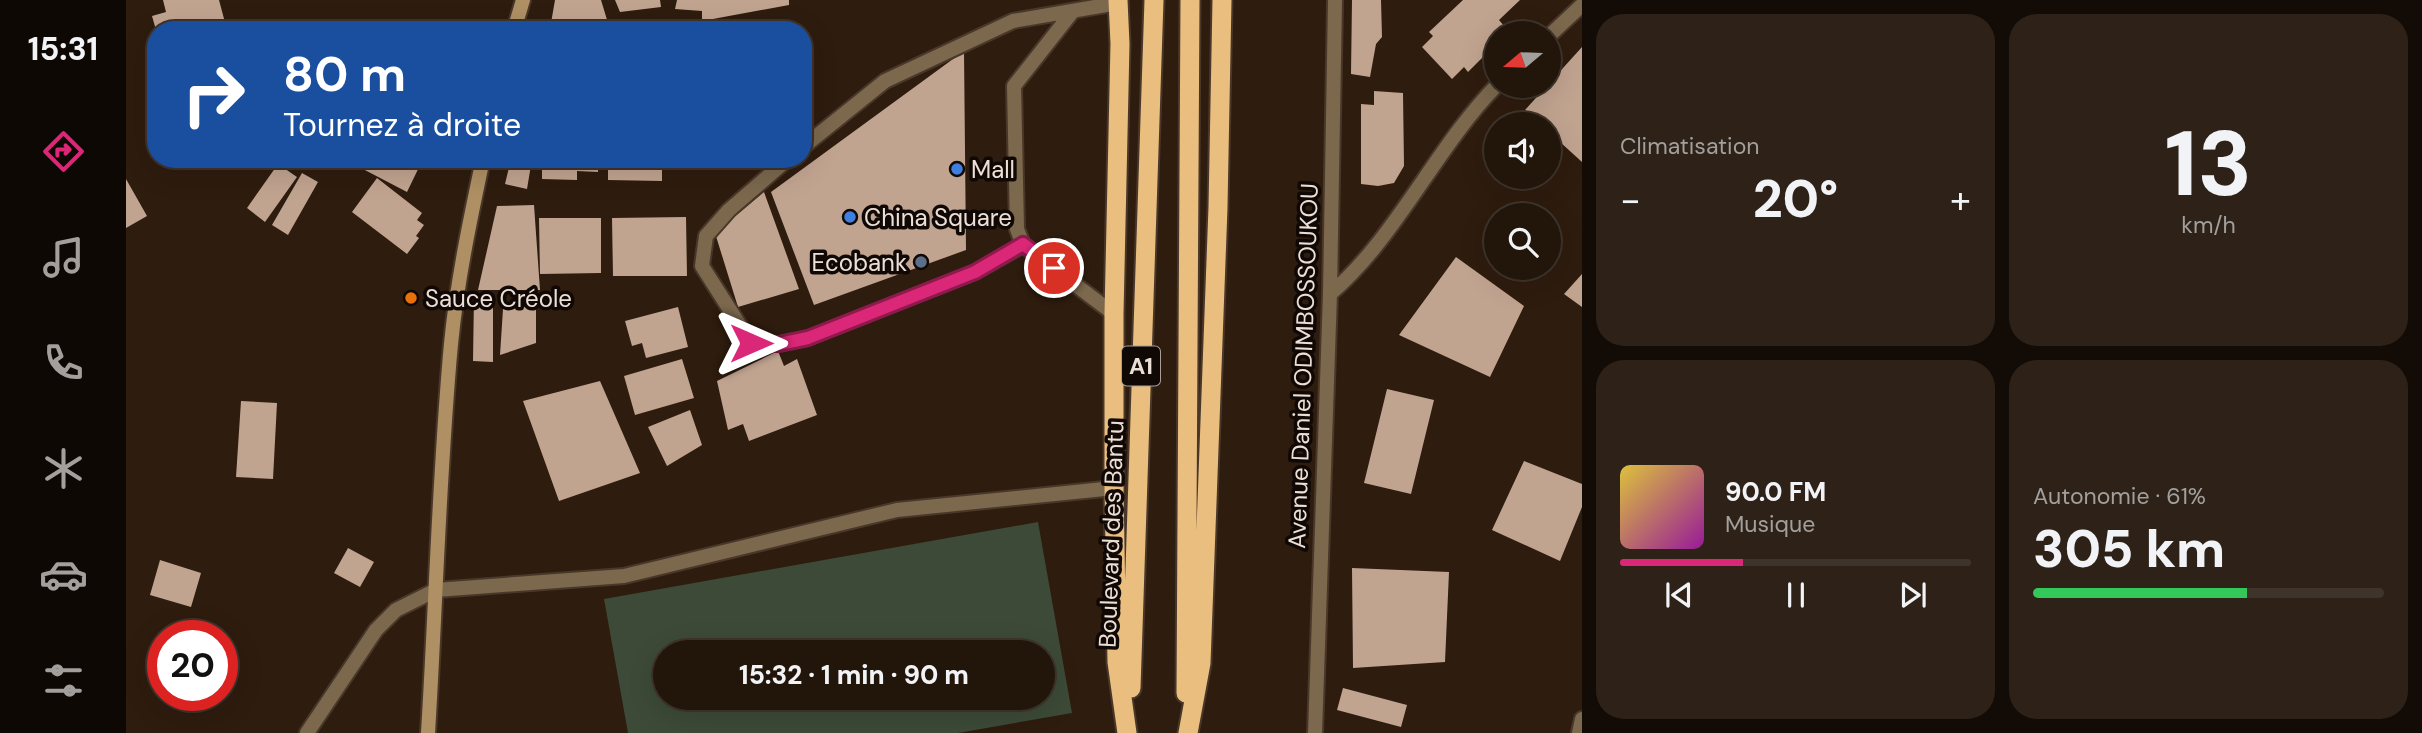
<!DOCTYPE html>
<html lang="fr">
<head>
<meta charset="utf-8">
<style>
	:root { --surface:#22150a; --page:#2e2218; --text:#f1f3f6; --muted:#a29f9c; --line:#3f342b; --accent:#db2777 }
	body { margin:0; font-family:"DM Sans",sans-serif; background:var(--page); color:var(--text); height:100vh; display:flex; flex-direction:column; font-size:26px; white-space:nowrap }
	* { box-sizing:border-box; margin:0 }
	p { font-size:23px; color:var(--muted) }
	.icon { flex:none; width:38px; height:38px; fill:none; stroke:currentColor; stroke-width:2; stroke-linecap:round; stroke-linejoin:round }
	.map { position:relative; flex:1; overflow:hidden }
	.panel { display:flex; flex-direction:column; gap:14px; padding:14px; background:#130c06; width:840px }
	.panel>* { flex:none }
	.top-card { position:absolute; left:21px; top:21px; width:665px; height:147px; border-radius:28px; box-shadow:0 7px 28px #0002,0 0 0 2px var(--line); background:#1a4fa0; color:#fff; overflow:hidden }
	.needle { width:46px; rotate:251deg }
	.buttons { position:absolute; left:1358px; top:21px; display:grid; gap:14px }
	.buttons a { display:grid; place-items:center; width:77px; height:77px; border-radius:50%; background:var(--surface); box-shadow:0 7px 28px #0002,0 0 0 2px var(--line); font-size:35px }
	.speed { position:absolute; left:21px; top:620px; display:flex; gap:14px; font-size:35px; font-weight:700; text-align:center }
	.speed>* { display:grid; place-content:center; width:91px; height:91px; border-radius:50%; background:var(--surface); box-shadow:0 7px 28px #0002,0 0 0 2px var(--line); line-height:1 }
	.speed .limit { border:10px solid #d22; background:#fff; color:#111 }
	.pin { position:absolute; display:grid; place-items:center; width:60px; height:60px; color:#fff; margin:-30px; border:4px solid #fff; border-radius:50%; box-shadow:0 2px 7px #0007 }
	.me { position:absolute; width:77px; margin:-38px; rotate:90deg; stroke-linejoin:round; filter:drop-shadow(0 0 5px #0008) }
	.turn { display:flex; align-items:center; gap:24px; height:147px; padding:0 21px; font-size:32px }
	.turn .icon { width:91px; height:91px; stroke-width:2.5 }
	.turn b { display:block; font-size:49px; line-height:60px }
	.big { font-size:52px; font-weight:800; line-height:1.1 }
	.panel .tile { flex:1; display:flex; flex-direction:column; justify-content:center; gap:10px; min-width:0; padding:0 24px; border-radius:28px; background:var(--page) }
	.panel .dial { align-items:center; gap:0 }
	.dial b { font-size:91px; line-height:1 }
	.song { display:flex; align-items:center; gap:21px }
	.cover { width:84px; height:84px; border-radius:10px; background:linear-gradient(135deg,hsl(50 70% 55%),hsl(300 70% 35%)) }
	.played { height:7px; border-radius:4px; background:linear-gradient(90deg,var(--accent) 35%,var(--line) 35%) }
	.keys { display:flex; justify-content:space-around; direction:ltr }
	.heat { display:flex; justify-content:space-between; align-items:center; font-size:38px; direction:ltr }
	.charge { height:10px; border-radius:5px; background:linear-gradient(90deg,#34c759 61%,var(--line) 0) }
	.panel .tiles { flex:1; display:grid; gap:14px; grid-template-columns:repeat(2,1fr) }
	.trip { position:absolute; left:527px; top:640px; width:402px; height:70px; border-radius:35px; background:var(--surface); box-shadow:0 7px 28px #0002,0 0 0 2px var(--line); font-weight:800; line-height:70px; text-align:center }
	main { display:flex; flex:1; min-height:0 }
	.menu { display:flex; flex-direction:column; width:126px; justify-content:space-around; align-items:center; background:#0e0804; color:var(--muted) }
	.menu .icon { width:49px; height:49px }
	.menu .current { color:var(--accent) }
	.menu b { font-size:32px; color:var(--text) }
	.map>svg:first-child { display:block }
	.green { fill:#3c4a37; fill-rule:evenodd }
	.building { fill:#c1a490 }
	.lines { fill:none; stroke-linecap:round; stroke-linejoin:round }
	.service-casing { stroke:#49372a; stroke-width:18 }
	.minor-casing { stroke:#49372a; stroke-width:18 }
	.tertiary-casing { stroke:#49372a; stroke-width:18 }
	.secondary-casing { stroke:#49372a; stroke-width:18 }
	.trunk-casing { stroke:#49372a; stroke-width:23 }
	.service { stroke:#7b684d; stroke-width:14 }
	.minor { stroke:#7b684d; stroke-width:14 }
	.tertiary { stroke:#7b684d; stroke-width:14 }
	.secondary { stroke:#af9064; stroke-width:14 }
	.trunk { stroke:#eabe7e; stroke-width:19 }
	.route-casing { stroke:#8e194d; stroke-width:18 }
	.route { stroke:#db2777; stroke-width:12 }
	.shop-dot { fill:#3f7fe0; stroke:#100804; stroke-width:2.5 }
	.service-dot { fill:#5c6f8a; stroke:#100804; stroke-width:2.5 }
	.food-dot { fill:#e8710a; stroke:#100804; stroke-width:2.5 }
	.labels { text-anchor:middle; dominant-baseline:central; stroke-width:7; stroke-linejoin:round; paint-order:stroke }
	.shield { fill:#100804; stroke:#aa9e97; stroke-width:2 }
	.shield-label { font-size:23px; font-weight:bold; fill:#ecdfd6 }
	.poi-label { font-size:24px; fill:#ecdfd6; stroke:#100804; text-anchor:start }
	.street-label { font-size:24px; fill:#ecdfd6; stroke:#100804 }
</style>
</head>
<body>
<main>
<nav class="menu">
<b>15:31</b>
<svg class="icon current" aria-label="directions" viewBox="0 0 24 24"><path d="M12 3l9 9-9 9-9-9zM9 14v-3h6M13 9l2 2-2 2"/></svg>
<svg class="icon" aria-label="music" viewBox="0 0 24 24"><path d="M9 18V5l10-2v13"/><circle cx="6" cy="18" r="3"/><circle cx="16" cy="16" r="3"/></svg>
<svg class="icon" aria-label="phone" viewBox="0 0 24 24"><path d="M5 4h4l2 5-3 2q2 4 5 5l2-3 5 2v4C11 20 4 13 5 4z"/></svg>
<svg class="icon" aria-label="climate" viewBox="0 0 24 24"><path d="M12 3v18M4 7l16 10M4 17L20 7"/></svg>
<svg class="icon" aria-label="car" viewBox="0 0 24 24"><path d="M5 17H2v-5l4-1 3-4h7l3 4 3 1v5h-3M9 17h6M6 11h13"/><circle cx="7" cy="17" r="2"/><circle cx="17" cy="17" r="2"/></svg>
<svg class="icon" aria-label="filters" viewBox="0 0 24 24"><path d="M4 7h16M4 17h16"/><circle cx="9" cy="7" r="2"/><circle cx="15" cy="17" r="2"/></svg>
</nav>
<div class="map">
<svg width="1456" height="733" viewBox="0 0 1456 733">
	<rect width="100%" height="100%" fill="#2e1c0e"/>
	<path class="green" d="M 912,522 L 946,713 L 832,733 L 502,733 L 478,599 ZM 539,653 L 917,653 L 917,698 L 539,698 Z"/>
	<path class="building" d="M 37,0 L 93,0 L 101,30 L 30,30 L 26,16 L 40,12 Z
		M 429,0 L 475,0 L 482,23 L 425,23 Z
		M 489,0 L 534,0 L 535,7 L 494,12 Z
		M 551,0 L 663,0 L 663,5 L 576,21 L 576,11 L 549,9 Z
		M 1226,0 L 1255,0 L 1256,37 L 1250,44 L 1244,77 L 1225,74 Z
		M 1337,0 L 1394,0 L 1373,20 L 1379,27 L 1366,40 L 1370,44 L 1342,72 L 1338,67 L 1326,79 L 1296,47 L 1307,36 L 1303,32 Z
		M 1456,47 L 1456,162 L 1423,132 L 1423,124 L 1414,124 L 1399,110 Z
		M 838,51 L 840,250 L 688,305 L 645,192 Z
		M 1248,91 L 1277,93 L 1278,166 L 1268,183 L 1252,186 L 1235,184 L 1235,104 L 1248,105 Z
		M 239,159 L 297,159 L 281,192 L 235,168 Z
		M 385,159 L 406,159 L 401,189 L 379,184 Z
		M 416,159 L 472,159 L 472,172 L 451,171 L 451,180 L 416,179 Z
		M 482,159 L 560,159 L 560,169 L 536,169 L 536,181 L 482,180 Z
		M 152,164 L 171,177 L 139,222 L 121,208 Z
		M 176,173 L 192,182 L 162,235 L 146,225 Z
		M 251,178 L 296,213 L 291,220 L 298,225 L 290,236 L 293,238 L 281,254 L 226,212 Z
		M 0,179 L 21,216 L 0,228 Z
		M 638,192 L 673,289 L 612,307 L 589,233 Z
		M 408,205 L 414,290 L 352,290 L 371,206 Z
		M 560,217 L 561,276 L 487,276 L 486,218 Z
		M 413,218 L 475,218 L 475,273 L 414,274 Z
		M 1330,257 L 1398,306 L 1364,377 L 1273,335 Z
		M 1456,274 L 1456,307 L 1438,294 Z
		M 348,295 L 367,295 L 367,362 L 347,361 Z
		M 410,306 L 410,343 L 374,355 L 377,309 Z
		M 552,307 L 562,347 L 520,358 L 516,343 L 506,346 L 499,321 Z
		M 652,351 L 658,366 L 671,359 L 691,415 L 623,441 L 617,424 L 602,430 L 591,381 Z
		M 556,359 L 568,398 L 509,415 L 498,376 Z
		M 474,381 L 514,473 L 433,501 L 397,401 Z
		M 1261,389 L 1308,400 L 1285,494 L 1238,483 Z
		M 115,401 L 151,403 L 147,479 L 110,477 Z
		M 564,410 L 576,445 L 541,466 L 522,427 Z
		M 1398,461 L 1456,484 L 1456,507 L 1434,561 L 1366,530 Z
		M 222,548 L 248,562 L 234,587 L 208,573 Z
		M 34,560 L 75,573 L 65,607 L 24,595 Z
		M 1226,568 L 1323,572 L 1319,662 L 1227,668 Z
		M 1217,688 L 1281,705 L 1275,727 L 1211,710 Z"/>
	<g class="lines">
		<defs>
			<path id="service" d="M 947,11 L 888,86 L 891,229 L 897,245 L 988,314
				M 677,147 L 759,81 L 887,21 L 992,3
				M 662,159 L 603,210 L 580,236 L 576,266 L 625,343 L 653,344 L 682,338 L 849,272 L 897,245
				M 310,590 L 498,576 L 771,510 L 988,488"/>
			<path id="minor" d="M 1423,36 L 1456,5
				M 1204,294 C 1270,238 1309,149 1370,86
				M 1189,733 L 1204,294 L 1209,0
				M 1453,733 L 1456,719"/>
			<path id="tertiary" d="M 181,733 L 250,630 L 270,610 L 310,590"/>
			<path id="secondary" d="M 388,30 L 397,0
				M 302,733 C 310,603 313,473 325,344 C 331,282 344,220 357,159"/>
			<path id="trunk" d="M 992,0 L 994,44 L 988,314 L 988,488 L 991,662 L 1001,733
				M 1005,688 L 1028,0
				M 1060,693 L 1064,0
				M 1062,733 L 1075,663 L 1092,207 L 1096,0"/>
		</defs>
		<use href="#service" class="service-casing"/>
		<use href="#minor" class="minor-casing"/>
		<use href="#tertiary" class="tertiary-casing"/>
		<use href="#secondary" class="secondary-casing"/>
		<use href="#trunk" class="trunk-casing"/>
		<use href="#service" class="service"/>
		<use href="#minor" class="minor"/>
		<use href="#tertiary" class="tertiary"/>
		<use href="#secondary" class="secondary"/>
		<use href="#trunk" class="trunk"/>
	</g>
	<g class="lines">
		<defs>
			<path id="route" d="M 625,343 L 653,344 L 682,338 L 849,272 L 897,244 L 928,268"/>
		</defs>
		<use href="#route" class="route-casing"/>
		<use href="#route" class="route"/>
	</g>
	<g class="shop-dot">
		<circle cx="831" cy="169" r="7"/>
		<circle cx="724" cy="217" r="7"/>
	</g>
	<circle class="service-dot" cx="795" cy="262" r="7"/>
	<circle class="food-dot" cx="285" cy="298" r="7"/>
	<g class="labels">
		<rect class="shield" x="996" y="346.5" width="38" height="39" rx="5"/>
		<g class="shield-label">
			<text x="1015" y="366">A1</text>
		</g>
		<g class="poi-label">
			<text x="845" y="169">Mall</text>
			<text x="738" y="217">China Square</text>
			<text x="781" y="262" text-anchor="end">Ecobank</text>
			<text x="299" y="298">Sauce Créole</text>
		</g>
		<g class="street-label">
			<text transform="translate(1177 366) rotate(-88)">Avenue Daniel ODIMBOSSOUKOU</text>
			<text transform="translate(985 534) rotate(-88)">Boulevard des Bantu</text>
		</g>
	</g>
</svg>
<div class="buttons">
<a><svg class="needle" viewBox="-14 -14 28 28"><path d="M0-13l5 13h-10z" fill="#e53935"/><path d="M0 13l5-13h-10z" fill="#a29f9c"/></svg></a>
<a><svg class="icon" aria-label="sound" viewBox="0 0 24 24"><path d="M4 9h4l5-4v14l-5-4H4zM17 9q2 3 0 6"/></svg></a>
<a><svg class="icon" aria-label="search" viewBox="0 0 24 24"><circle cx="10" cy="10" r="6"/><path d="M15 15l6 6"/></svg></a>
</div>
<div class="speed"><div class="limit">20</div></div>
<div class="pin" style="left:928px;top:268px;background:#d93025"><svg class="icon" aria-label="arrive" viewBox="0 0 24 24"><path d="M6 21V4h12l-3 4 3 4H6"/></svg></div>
<svg class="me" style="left:625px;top:343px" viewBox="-20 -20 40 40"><path d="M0-17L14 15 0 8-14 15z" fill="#db2777" stroke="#fff" stroke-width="4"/></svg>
<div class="trip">15:32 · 1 min · 90 m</div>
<div class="top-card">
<div class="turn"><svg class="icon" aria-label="right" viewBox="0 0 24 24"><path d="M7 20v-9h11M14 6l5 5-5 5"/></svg><div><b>80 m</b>Tournez à droite</div></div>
</div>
</div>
<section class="panel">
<div class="tiles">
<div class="tile"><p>Climatisation</p>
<div class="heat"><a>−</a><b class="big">20°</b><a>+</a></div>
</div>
<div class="tile dial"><b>13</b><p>km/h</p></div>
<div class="tile">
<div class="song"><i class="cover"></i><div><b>90.0 FM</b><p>Musique</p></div></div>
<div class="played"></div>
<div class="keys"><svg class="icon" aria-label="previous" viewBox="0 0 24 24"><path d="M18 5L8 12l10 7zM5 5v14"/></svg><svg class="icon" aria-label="pause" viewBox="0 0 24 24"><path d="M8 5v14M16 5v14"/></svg><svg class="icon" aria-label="next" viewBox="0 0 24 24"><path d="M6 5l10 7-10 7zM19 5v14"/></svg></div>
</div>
<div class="tile"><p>Autonomie · 61%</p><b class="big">305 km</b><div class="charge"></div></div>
</div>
</section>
</main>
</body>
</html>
